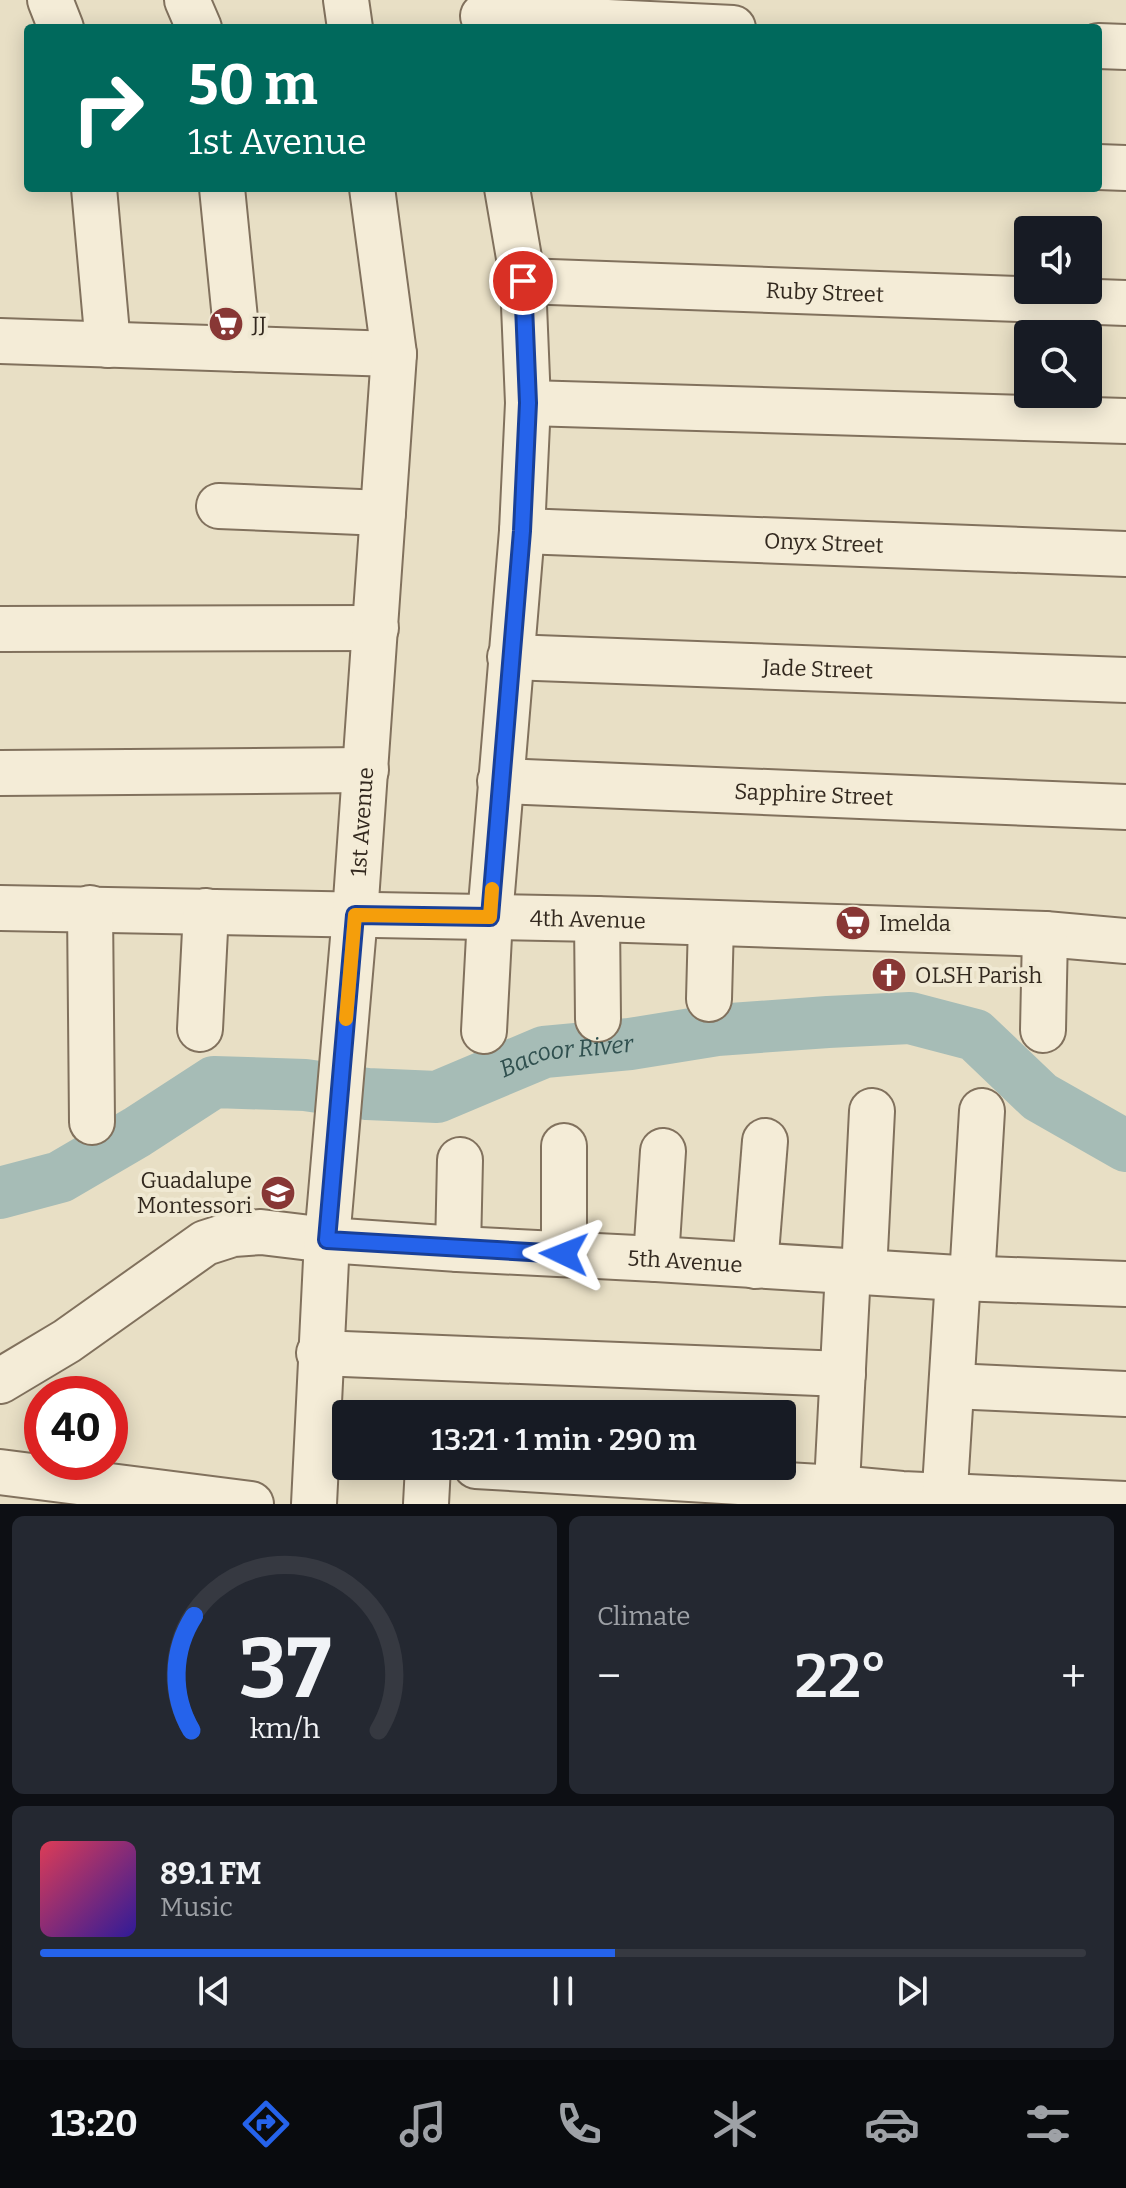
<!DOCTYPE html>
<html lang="en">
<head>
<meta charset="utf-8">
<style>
	:root { --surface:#171b24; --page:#242831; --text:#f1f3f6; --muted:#9ea1a6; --line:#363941; --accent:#2563eb }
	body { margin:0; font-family:Bitter,serif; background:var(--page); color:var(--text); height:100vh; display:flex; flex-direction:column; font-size:30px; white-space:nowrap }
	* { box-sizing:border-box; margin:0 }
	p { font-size:26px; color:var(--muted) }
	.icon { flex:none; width:44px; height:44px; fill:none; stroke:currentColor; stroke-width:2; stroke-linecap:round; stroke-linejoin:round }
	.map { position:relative; height:1504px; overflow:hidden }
	.panel { display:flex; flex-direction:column; gap:12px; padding:12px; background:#0d0f14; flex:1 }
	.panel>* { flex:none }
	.banner { position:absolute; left:24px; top:24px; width:1078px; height:168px; border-radius:8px; box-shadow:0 4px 20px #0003; background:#00695c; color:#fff; overflow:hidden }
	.buttons { position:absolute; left:1014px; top:216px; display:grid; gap:16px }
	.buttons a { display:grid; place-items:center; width:88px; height:88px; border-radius:8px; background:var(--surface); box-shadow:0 4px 20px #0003; font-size:40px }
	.speed { position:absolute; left:24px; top:1376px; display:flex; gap:16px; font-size:40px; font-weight:700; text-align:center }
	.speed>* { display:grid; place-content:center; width:104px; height:104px; border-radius:50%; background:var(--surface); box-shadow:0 4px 20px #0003; line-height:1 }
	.speed .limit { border:12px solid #d22; background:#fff; color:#111 }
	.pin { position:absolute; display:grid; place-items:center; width:68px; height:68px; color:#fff; margin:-34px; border:4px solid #fff; border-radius:50%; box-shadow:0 2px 8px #0007 }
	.me { position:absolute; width:88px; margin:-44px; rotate:272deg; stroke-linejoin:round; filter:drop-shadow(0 0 6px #0008) }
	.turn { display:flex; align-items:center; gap:28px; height:168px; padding:0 32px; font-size:36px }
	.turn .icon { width:104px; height:104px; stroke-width:2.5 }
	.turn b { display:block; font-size:56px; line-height:68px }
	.big { font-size:60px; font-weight:600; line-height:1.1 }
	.panel .widget { flex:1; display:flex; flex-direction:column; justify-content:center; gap:12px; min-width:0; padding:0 28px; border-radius:12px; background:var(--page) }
	.panel .dial { align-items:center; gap:0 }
	.dial svg { height:208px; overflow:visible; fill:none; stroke:var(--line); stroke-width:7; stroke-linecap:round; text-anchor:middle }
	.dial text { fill:var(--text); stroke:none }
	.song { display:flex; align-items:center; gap:24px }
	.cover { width:96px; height:96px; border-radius:12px; background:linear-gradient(135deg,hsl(350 70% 55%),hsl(250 70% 35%)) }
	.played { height:8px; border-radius:4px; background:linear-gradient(90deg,var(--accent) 55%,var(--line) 55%) }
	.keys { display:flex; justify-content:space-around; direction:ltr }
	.heat { display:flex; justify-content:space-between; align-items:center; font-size:44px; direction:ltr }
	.panel .tiles { flex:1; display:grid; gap:12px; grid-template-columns:1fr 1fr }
	.widget:last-child { grid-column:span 2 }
	.trip { position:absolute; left:332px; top:1400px; width:464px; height:80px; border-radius:8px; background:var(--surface); box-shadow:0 4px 20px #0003; font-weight:600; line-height:80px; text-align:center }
	.dock { display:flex; height:128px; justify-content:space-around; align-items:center; background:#090b0e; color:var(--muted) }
	.dock .icon { width:56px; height:56px }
	.dock .on { color:var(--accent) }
	.dock b { font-size:36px; color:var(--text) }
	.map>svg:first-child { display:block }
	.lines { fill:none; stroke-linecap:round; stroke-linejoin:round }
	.river { stroke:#a6bcb6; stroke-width:52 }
	.minor-casing { stroke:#81715d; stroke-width:48 }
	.minor { stroke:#f4ecd7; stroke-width:44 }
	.route-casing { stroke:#184099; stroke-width:20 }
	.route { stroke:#2563eb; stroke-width:14 }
	.slow { stroke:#f59e0b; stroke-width:14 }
	.labels { text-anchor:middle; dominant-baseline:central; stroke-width:8; stroke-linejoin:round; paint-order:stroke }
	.street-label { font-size:22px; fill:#33291f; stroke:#f0e9d3 }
	.poi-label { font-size:22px; fill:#33291f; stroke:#f0e9d3; text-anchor:start }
	.water-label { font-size:24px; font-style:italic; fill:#30504f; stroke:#f0e9d3 }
</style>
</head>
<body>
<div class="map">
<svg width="1126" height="1504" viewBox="0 0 1126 1504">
	<rect width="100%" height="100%" fill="#e8dfc5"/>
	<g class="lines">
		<path class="river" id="s1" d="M 0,1193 L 60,1177 L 137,1132 L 214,1082 L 305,1085 L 367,1094 L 437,1097 L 544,1052 L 630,1044 L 717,1030 L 828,1022 L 910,1018 L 975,1035 L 1040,1097 L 1126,1146"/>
		<defs>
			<g id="minor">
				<path d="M 50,0 L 61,28"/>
				<path d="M 187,0 L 199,28"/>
				<path d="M 346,0 L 350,28"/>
				<path d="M 483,16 L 733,28"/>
				<path d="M 1098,46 L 1126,47"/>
				<path d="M 1098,167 L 1126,168"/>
				<path d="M 94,188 L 108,345"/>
				<path d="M 222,188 L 238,349"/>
				<path id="s2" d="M 523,281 L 1126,303"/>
				<path d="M 0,341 L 394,354"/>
				<path d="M 528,403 L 1126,421"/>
				<path d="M 219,506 L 383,513"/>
				<path id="s3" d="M 522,531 L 1126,554"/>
				<path d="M 0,629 L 376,628"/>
				<path id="s4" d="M 510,657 L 1126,680"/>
				<path d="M 0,773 L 366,770"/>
				<path id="s5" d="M 500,781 L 1126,807"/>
				<path id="s6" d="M 0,908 L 597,919 L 1045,934 L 1126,941"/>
				<path d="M 90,908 L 92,1122"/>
				<path d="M 597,919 L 598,1019"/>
				<path d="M 709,999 L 711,923"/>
				<path d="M 200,1029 L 206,911"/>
				<path d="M 1043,1030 L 1045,934"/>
				<path d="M 484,1031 L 490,917 L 522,531 L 528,403 L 523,281 L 507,188"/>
				<path d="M 458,1249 L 460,1160"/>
				<path d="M 564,1254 L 564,1146"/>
				<path d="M 656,1259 L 663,1151"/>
				<path d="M 755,1266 L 765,1141"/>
				<path d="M 864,1272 L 872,1111"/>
				<path d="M 972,1279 L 982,1111"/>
				<path d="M 319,1353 L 843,1374"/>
				<path id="s7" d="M 0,1381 L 67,1341 L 205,1243 L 233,1234 L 261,1232 L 327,1240 L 458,1249 L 656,1259 L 958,1278 L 1126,1284"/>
				<path d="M 952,1386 L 1126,1394"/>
				<path d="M 476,1466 L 837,1488 L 902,1494 L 1126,1504"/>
				<path d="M 0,1472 L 251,1504"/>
				<path id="s8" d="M 314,1504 L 327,1240 L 355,915 L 394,354 L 372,188"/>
				<path d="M 426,1504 L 428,1466"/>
				<path d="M 836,1504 L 848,1271"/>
				<path d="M 944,1504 L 958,1278"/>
			</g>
		</defs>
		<use href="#minor" class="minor-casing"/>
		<use href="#minor" class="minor"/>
	</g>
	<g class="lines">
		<defs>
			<path id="route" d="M 523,281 L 528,403 L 522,531 L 490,917 L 355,915 L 327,1240 L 564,1254"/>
		</defs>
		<use href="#route" class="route-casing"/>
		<use href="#route" class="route"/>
		<path class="slow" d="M 346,1019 L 355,915 L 490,917 L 492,889"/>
	</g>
	<defs>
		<symbol id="supermarket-disc" viewBox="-11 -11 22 22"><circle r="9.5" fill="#883735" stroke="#f0e9d3"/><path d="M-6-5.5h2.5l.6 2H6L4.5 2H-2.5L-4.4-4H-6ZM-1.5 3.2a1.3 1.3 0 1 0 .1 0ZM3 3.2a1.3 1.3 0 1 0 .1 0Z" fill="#fff"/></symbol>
		<symbol id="church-disc" viewBox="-11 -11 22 22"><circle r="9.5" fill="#883735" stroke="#f0e9d3"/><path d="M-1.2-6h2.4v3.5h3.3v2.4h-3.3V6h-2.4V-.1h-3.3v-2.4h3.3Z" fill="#fff"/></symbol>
		<symbol id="school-disc" viewBox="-11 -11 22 22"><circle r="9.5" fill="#883735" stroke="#f0e9d3"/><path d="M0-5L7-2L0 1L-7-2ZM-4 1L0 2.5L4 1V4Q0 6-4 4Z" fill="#fff"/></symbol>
	</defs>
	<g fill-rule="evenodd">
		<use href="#supermarket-disc" x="206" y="304" width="40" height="40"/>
		<use href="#supermarket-disc" x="833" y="903" width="40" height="40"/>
		<use href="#church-disc" x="869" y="955" width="40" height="40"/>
		<use href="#school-disc" x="258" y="1173" width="40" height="40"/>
	</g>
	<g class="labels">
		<g class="street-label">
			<text stroke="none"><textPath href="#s2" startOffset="302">Ruby Street</textPath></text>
			<text stroke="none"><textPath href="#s3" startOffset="302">Onyx Street</textPath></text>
			<text stroke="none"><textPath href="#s4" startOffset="308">Jade Street</textPath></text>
			<text stroke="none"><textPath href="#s5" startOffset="314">Sapphire Street</textPath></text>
			<text stroke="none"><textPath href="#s8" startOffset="684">1st Avenue</textPath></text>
			<text stroke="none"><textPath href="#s6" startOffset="588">4th Avenue</textPath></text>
			<text stroke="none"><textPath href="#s7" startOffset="730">5th Avenue</textPath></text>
		</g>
		<g class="poi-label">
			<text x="252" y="324">JJ</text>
			<text x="879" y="923">Imelda</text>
			<text x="915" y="975">OLSH Parish</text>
			<text x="252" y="1180" text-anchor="end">Guadalupe<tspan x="252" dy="25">Montessori</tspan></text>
		</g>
		<g class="water-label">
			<text stroke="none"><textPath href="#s1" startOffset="604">Bacoor River</textPath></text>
		</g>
	</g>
</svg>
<div class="buttons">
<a><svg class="icon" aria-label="sound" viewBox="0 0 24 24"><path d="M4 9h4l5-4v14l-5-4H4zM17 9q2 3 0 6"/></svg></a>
<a><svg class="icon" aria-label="search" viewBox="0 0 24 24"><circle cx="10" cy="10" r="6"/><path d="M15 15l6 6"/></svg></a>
</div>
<div class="speed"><div class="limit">40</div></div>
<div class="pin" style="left:523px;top:281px;background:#d93025"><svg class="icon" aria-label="arrive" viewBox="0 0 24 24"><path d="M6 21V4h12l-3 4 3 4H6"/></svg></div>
<svg class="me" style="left:564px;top:1254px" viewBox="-20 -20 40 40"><path d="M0-17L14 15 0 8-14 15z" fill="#2563eb" stroke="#fff" stroke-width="4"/></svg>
<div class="trip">13:21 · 1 min · 290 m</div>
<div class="banner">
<div class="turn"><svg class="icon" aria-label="right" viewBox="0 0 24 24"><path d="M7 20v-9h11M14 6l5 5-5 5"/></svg><div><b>50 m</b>1st Avenue</div></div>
</div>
</div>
<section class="panel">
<div class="tiles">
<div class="widget dial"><svg viewBox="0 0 100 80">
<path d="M14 69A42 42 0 1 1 86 69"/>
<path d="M14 69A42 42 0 0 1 15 25" stroke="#2563eb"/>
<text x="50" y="56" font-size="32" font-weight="700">37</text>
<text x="50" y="72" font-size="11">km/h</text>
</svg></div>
<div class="widget"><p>Climate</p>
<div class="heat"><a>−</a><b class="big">22°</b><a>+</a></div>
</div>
<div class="widget">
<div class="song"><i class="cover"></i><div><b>89.1 FM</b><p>Music</p></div></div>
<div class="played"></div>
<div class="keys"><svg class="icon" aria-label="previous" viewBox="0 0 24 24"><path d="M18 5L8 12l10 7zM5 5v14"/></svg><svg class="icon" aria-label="pause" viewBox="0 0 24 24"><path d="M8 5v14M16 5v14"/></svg><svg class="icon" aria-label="next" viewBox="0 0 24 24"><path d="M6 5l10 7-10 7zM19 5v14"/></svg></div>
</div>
</div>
</section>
<nav class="dock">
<b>13:20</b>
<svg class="icon on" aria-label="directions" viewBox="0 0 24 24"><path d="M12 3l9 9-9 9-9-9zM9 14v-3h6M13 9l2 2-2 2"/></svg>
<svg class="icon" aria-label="music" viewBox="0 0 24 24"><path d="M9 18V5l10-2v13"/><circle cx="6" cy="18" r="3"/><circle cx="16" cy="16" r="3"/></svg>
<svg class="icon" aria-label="phone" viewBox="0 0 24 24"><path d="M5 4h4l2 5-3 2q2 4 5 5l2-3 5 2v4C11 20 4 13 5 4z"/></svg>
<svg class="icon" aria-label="climate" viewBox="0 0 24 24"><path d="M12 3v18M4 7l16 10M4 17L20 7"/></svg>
<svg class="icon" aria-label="car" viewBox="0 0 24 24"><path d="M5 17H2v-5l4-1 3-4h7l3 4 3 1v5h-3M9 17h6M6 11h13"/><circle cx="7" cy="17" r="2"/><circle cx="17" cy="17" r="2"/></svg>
<svg class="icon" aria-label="filters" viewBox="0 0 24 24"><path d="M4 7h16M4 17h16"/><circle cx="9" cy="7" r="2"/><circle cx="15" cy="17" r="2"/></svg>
</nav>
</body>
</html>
